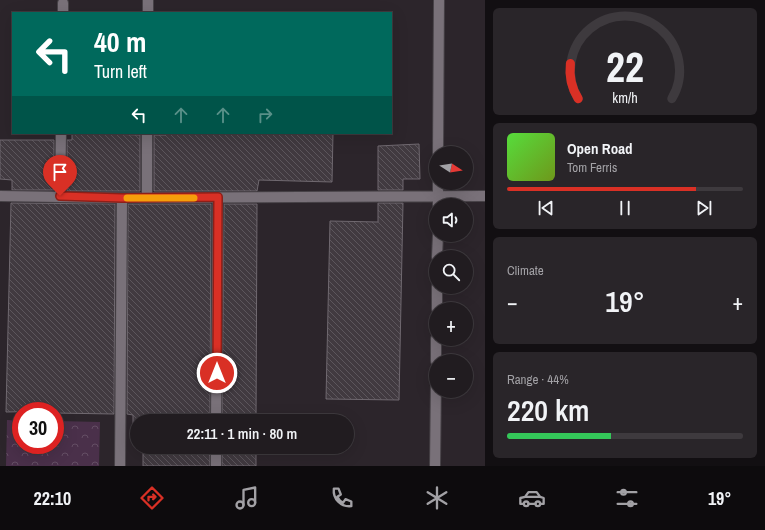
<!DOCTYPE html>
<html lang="en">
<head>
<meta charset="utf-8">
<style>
	:root { --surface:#211c20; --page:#292529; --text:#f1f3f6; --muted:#a2a1a5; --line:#3e3a3e; --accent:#d93025 }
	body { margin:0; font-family:"Archivo Narrow",sans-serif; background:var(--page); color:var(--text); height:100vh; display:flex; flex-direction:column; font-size:15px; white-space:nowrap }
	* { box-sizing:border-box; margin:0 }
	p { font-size:13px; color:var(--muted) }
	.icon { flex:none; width:22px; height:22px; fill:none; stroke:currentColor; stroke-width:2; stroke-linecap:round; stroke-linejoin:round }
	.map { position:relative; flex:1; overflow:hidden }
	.details { display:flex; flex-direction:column; gap:8px; padding:8px; background:#120f12; width:280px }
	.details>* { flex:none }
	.banner { position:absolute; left:12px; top:12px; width:380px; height:122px; border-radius:0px; box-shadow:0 4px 16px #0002,0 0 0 1px var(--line); background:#00695c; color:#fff; overflow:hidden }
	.needle { width:26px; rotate:102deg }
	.fabs { position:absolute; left:429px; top:146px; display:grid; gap:8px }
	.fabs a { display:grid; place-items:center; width:44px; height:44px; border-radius:50%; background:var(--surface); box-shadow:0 4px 16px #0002,0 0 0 1px var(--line); font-size:20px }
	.speed { position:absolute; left:12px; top:402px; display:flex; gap:8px; font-size:20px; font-weight:700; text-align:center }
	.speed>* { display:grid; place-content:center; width:52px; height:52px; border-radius:50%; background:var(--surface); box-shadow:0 4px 16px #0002,0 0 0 1px var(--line); line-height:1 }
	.speed .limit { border:6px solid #d22; background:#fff; color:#111 }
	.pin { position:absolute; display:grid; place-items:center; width:34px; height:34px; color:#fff; margin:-41px -17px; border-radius:50% 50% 50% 0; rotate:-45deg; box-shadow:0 0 4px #0007 }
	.pin .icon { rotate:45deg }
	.me { position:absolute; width:44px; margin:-22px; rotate:0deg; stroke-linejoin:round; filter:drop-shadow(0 0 3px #0008) }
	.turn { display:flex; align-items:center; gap:14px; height:84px; padding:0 16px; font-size:18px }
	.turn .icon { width:52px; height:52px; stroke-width:2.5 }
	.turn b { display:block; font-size:28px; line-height:34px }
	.lanes { display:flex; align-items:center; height:38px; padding:0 16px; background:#0003; justify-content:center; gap:20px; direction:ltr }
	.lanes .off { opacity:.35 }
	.big { font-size:30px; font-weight:600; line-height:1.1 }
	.details .widget { flex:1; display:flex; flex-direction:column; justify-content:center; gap:6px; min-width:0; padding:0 14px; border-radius:6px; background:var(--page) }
	.details .dial { align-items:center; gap:0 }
	.dial svg { height:104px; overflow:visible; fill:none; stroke:var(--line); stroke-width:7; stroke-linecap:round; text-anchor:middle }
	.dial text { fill:var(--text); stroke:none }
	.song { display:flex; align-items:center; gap:12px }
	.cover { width:48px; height:48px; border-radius:6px; background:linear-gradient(135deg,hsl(110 70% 55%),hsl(80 70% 35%)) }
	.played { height:4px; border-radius:2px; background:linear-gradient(90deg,var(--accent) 80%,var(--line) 80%) }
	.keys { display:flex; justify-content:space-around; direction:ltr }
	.heat { display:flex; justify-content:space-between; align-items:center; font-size:22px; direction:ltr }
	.charge { height:6px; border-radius:3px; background:linear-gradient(90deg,#34c759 44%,var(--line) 0) }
	.trip { position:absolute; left:130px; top:414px; width:224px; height:40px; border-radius:20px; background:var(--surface); box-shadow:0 4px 16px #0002,0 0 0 1px var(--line); font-weight:600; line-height:40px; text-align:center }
	.dock { display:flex; height:64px; justify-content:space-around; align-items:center; background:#0d0b0d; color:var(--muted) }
	.dock .icon { width:28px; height:28px }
	.dock .current { color:var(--accent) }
	.dock b { font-size:18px; color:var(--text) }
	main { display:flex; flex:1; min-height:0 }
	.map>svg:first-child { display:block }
	.park { fill:url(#park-crowns) }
	.building { fill:url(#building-back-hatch); stroke:#706970 }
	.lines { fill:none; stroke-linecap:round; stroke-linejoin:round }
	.minor-casing { stroke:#474247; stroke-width:12 }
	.minor { stroke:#797179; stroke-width:10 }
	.route-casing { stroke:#8d1f18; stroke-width:10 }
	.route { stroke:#d93025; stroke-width:7 }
	.slow { stroke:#f59e0b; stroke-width:7 }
</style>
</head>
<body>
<main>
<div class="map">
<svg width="485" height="466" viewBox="0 0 485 466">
	<defs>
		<pattern id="park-crowns" width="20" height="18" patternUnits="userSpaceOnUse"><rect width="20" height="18" fill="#4a304a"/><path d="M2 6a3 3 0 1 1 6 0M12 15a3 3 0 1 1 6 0" fill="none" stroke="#644e64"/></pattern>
		<pattern id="building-back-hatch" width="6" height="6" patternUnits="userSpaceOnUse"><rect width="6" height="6" fill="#413a40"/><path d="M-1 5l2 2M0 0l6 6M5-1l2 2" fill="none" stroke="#5c565c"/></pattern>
	</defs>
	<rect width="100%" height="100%" fill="#2c252b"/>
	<path class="park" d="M 7,420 L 21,421 L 21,445 L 55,445 L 55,421 L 100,422 L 99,466 L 6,466 Z"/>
	<path class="building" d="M 72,133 L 140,135 L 140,191 L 67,191 L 67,140 L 72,140 Z
		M 167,133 L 333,133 L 332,182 L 259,180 L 257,191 L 154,191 L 154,135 L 166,135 Z
		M 0,140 L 54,140 L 54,190 L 12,190 L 12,180 L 0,179 Z
		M 419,144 L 420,179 L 403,179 L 403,190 L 378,190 L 378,146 Z
		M 11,203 L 115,204 L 114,414 L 55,413 L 55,411 L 6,412 Z
		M 378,203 L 403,203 L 399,400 L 326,399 L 330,221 L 378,222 Z
		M 128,204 L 211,204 L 210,421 L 137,421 L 137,439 L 133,439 L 133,415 L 127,414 Z
		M 224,204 L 257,204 L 256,421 L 222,421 Z
		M 143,447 L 210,447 L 210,466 L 143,466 Z
		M 222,447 L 256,447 L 256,466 L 222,466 Z"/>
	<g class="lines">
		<defs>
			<path id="minor" d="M 63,13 L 63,3
				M 148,13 L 148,0
				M 438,153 L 439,0
				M 0,196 L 122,198 L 485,196
				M 60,196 L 61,133
				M 147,198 L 147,133
				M 438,205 L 438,183
				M 437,257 L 438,235
				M 437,309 L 437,287
				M 436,361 L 436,339
				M 216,421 L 218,197
				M 120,466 L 122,198
				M 216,466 L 216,447
				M 435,466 L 436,381"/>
		</defs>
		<use href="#minor" class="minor-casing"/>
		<use href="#minor" class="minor"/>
	</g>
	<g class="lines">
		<defs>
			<path id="route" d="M 60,196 L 122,198 L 218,197 L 217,373"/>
		</defs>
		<use href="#route" class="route-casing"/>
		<use href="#route" class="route"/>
		<path class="slow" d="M 127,198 L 194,198"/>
	</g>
</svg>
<div class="fabs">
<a><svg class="needle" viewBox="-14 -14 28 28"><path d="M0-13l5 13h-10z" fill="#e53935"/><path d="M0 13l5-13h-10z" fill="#a2a1a5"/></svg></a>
<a><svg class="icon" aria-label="sound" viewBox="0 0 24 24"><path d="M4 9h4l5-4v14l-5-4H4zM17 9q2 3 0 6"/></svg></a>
<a><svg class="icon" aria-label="search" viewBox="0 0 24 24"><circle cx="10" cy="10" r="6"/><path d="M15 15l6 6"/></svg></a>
<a>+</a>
<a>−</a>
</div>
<div class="speed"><div class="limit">30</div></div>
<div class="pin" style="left:60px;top:196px;background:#d93025"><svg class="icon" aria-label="arrive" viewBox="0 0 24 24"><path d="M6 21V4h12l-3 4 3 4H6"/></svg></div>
<svg class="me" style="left:217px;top:373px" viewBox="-20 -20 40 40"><circle r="17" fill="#d93025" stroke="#fff" stroke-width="3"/><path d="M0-11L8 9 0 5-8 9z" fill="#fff"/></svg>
<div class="trip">22:11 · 1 min · 80 m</div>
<div class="banner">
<div class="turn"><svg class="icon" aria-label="left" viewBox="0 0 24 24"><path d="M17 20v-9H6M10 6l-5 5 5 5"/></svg><div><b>40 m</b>Turn left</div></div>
<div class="lanes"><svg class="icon" aria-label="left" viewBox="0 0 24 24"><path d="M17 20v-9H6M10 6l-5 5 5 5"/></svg><svg class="icon off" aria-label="ahead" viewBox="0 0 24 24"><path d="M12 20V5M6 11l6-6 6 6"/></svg><svg class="icon off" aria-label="ahead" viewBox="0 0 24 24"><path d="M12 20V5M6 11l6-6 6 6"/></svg><svg class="icon off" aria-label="right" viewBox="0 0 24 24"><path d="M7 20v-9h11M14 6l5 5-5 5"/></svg></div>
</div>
</div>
<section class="details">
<div class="widget dial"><svg viewBox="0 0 100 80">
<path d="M14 69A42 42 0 1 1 86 69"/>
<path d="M14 69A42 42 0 0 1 8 42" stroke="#d93025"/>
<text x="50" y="56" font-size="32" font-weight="700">22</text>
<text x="50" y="72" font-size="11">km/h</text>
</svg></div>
<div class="widget">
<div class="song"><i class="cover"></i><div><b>Open Road</b><p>Tom Ferris</p></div></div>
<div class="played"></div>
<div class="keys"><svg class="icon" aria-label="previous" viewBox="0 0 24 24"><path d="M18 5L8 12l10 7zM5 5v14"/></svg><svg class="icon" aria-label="pause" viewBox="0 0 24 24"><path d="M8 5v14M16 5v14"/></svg><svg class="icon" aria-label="next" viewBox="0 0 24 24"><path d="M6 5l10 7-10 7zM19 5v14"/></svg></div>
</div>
<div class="widget"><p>Climate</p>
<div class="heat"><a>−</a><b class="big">19°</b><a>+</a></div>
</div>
<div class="widget"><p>Range · 44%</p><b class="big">220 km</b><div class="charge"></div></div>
</section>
</main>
<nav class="dock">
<b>22:10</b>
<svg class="icon current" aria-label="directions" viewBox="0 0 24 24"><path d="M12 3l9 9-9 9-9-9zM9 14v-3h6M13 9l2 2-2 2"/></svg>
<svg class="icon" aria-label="music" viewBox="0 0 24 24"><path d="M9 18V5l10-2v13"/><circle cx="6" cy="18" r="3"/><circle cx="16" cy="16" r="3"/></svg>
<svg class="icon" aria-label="phone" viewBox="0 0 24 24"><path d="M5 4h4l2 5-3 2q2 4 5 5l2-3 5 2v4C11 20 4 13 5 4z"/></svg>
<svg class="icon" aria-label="climate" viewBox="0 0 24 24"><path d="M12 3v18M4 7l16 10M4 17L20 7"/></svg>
<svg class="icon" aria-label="car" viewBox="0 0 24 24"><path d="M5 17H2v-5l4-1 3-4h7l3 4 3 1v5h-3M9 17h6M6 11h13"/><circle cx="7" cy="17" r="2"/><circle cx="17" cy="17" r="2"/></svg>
<svg class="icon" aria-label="filters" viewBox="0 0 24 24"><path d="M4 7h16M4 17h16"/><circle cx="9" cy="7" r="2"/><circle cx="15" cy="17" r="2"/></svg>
<b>19°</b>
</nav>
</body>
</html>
